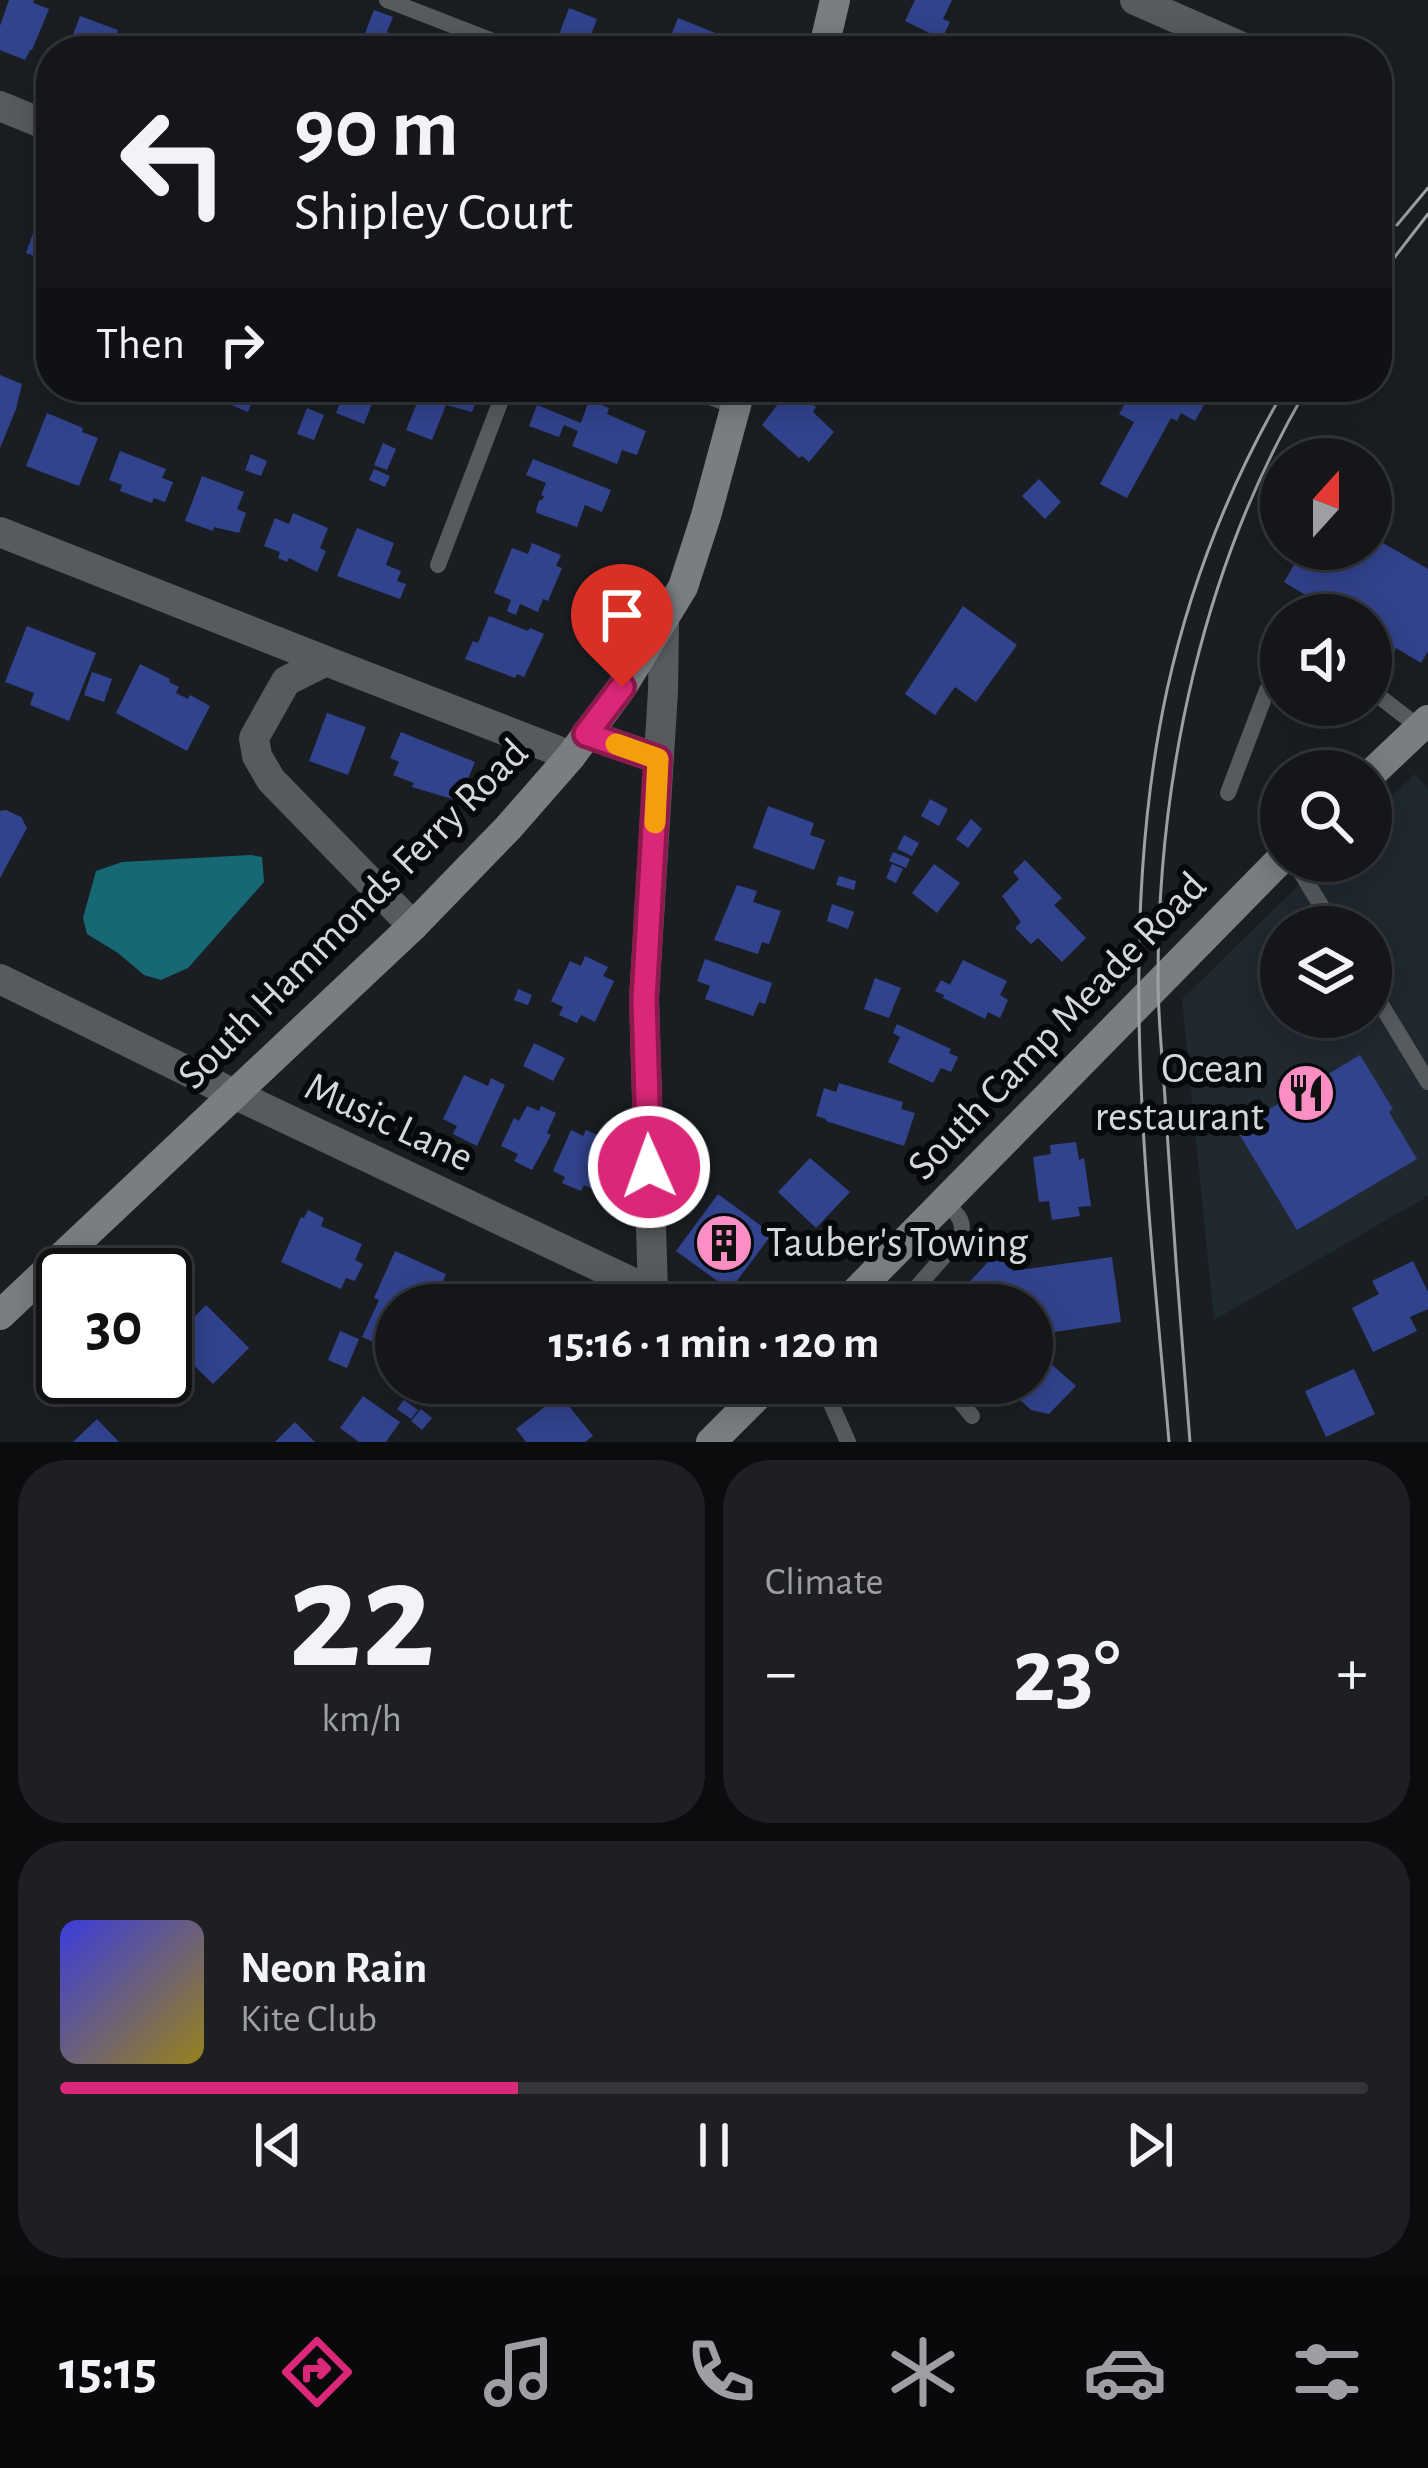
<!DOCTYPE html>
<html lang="en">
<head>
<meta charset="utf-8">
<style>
	:root { --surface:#14161a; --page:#1d1f23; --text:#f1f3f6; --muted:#9d9fa2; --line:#333539; --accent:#db2777 }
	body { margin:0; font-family:"Alegreya Sans",sans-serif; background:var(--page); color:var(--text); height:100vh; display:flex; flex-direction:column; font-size:45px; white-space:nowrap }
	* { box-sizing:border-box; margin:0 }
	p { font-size:39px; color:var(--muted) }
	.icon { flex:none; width:66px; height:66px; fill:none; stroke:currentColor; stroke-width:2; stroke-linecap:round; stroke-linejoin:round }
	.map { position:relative; height:1442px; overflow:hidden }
	.sheet { display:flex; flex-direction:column; gap:18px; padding:18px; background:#0b0c0e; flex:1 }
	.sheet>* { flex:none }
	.guide { position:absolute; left:36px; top:36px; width:1356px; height:366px; border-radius:48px; box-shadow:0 6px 30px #0003,0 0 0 3px var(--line); background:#14161a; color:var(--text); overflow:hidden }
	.needle { width:78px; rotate:21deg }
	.tools { position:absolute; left:1260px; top:438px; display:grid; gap:24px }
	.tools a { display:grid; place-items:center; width:132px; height:132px; border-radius:50%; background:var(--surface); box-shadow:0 6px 30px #0003,0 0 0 3px var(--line); font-size:60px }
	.speed { position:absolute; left:36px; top:1248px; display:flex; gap:24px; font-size:60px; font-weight:700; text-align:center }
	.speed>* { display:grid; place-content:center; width:156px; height:156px; border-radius:50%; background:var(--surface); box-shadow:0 6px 30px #0003,0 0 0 3px var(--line); line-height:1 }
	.speed .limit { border:6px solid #111; border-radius:18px; background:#fff; color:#111 }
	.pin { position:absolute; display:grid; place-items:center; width:102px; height:102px; color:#fff; margin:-123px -51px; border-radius:50% 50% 50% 0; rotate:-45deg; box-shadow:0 0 12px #0007 }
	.pin .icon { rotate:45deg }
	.me { position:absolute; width:132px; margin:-66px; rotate:358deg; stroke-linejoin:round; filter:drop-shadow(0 0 9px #0008) }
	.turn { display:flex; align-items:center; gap:42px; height:252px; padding:0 60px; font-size:54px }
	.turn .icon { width:156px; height:156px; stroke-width:2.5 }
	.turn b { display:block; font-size:84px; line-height:102px }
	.then { display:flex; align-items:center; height:114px; padding:0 60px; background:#0003; gap:24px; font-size:45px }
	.big { font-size:90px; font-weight:700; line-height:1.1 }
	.sheet .tile { flex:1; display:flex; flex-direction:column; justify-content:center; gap:18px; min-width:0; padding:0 42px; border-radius:48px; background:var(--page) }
	.sheet .dial { align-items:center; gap:0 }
	.dial b { font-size:156px; line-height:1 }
	.song { display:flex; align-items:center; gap:36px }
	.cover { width:144px; height:144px; border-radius:18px; background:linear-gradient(135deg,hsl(240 70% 55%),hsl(50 70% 35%)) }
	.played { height:12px; border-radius:6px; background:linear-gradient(90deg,var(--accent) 35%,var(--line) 35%) }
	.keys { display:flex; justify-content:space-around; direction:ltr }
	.heat { display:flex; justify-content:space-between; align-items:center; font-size:66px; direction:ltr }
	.sheet .tiles { flex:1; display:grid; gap:18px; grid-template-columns:1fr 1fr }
	.tile:last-child { grid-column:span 2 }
	.trip { position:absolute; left:375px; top:1284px; width:678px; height:120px; border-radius:60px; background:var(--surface); box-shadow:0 6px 30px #0003,0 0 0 3px var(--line); font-weight:700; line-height:120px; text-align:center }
	.tabs { display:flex; height:192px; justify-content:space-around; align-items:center; background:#08090a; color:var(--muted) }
	.tabs .icon { width:84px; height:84px }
	.tabs .on { color:var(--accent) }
	.tabs b { font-size:54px; color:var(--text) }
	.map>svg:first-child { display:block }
	.built { fill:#202830; fill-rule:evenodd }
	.water { fill:#176875 }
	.building { fill:#32438e }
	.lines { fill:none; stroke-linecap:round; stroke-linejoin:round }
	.lane { stroke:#585b5d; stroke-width:16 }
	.street { stroke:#585b5d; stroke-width:30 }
	.secondary { stroke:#7a7e81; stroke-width:30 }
	.tram { stroke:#9c9fa3; stroke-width:3 }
	.route-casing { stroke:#8e194d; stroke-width:30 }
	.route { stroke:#db2777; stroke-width:21 }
	.slow { stroke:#f59e0b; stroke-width:21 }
	.labels { text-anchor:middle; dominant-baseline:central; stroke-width:12; stroke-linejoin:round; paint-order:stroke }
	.street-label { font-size:42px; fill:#d5d8db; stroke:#07080a }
	.poi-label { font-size:42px; fill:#d5d8db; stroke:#07080a; text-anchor:end }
</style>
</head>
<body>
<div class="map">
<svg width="1428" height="1442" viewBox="0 0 1428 1442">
	<rect width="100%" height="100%" fill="#1a1e23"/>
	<path class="built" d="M 1415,774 L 1428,790 L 1428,1196 L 1214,1320 L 1182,999 L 1323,861 L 1371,861 L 1371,815 ZM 1281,927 L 1371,927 L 1371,1017 L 1281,1017 Z"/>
	<path class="water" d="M 251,855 L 262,857 L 264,882 L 188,968 L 161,980 L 144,975 L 118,953 L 87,934 L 83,918 L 96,871 L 122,862 Z"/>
	<path class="building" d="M 9,0 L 34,0 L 33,3 L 49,9 L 32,50 L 30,50 L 25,60 L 0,50 L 0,26 Z
		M 915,0 L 952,0 L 943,19 L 950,22 L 942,39 L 905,21 Z
		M 569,8 L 597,19 L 586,48 L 558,37 Z
		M 374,10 L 393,17 L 387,32 L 391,34 L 388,42 L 383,40 L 379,51 L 360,46 Z
		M 80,16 L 118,30 L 110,51 L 67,51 Z
		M 678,18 L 723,36 L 718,51 L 665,51 Z
		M 44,202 L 51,205 L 51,262 L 26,253 Z
		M 0,375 L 22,384 L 16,409 L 0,448 Z
		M 199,387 L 220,387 L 214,401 L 196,394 Z
		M 231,387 L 258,387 L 248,412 L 224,402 Z
		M 355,387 L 379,387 L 364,424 L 336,413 L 344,391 L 352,394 Z
		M 417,387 L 482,387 L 472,412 L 446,405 L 432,440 L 406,430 L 417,403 L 411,401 Z
		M 1176,387 L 1214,387 L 1195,421 L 1181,413 L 1177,421 L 1171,418 L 1127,498 L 1100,484 L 1134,422 L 1119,414 L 1134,388 L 1166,405 Z
		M 790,388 L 816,407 L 813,412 L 834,432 L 809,462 L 802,456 L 799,458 L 762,425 Z
		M 589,400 L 609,408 L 607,414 L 646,431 L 637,455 L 622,450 L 617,464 L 572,446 L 578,431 L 564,425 L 559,437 L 529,426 L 537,405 L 581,423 Z
		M 307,408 L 324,415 L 314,440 L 297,434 Z
		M 47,413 L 83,428 L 82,432 L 98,438 L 79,486 L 26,466 Z
		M 383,443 L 396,449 L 387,470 L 374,465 Z
		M 120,451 L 166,469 L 162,478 L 173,482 L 165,502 L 154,498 L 152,503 L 120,491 L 122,485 L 109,480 Z
		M 251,454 L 267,461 L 261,476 L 245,470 Z
		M 533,459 L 611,490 L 602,512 L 585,505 L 577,527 L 537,513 L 536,510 L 539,501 L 543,499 L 544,496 L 541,495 L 546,483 L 526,475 Z
		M 374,469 L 390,476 L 385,487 L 369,480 Z
		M 202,476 L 244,492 L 237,509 L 246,513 L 239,533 L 214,527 L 213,531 L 185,521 Z
		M 1039,479 L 1061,502 L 1045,519 L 1022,496 Z
		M 293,513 L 328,528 L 320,548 L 326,551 L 317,572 L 289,558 L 287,562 L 278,558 L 280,552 L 264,546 L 275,518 L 289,524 Z
		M 357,528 L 394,543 L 386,565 L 401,571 L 397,581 L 406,584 L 400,599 L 337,576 Z
		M 1371,536 L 1428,569 L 1428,651 L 1421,663 L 1396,648 L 1393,654 L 1371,642 L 1371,615 L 1327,615 L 1303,601 L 1307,596 L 1284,582 L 1303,549 L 1371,549 Z
		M 532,543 L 561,555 L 556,566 L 562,568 L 548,601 L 543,599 L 538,612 L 520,604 L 516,615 L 507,611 L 511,600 L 494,593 L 512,548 L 528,554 Z
		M 963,606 L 1017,645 L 976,702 L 955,687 L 935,715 L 905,694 Z
		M 489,616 L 528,631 L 530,628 L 544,634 L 524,677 L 517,674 L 515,678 L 465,659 L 473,641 L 478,643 Z
		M 27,626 L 96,653 L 69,721 L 30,705 L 34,693 L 5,682 Z
		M 140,664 L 170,679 L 169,682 L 179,687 L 176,693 L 188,699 L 190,695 L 210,706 L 187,751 L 116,713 Z
		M 92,672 L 112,679 L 104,702 L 84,695 Z
		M 327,713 L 366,727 L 348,775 L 309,761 Z
		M 401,732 L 475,762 L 459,801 L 412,787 L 414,783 L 393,775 L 399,762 L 390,758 Z
		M 930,799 L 948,809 L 939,826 L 921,816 Z
		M 768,806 L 814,823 L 810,835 L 825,840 L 814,870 L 753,848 Z
		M 6,810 L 21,817 L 27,828 L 0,878 L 0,811 Z
		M 971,819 L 982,829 L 968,848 L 956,839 Z
		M 904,835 L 919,843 L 912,856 L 897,849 Z
		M 893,852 L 910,859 L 906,868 L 889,861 Z
		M 1025,860 L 1062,898 L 1054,905 L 1086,938 L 1062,962 L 1038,938 L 1031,944 L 1015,928 L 1021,922 L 1002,896 L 1019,879 L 1013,872 Z
		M 892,864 L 903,869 L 896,883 L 886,878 Z
		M 934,864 L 960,883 L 937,913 L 912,893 Z
		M 839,876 L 856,881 L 854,890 L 836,885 Z
		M 737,885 L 757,891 L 753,902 L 781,911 L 769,944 L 762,942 L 758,954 L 714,940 Z
		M 832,904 L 854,912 L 848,929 L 827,921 Z
		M 585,956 L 608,967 L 603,976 L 614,981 L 595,1022 L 581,1015 L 577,1023 L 559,1015 L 563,1007 L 551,1001 L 570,961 L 581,966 Z
		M 705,959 L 772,983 L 765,1004 L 759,1002 L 753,1016 L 705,999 L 710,986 L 697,981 Z
		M 963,960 L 1007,981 L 1000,995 L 1008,1000 L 1000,1018 L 988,1012 L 985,1019 L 943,998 L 944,995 L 935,991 L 941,980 L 950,985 Z
		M 875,978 L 901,988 L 889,1018 L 864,1009 Z
		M 518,989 L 532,995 L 528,1005 L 514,1000 Z
		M 897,1024 L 951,1049 L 949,1053 L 958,1057 L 951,1072 L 941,1068 L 933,1083 L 888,1062 L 900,1037 L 893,1033 Z
		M 534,1043 L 565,1058 L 553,1081 L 523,1066 Z
		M 1360,1055 L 1393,1109 L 1389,1112 L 1417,1159 L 1297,1230 L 1236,1129 Z
		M 464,1075 L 488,1086 L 491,1078 L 505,1085 L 477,1146 L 453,1134 L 457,1126 L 443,1119 Z
		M 839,1083 L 903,1102 L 901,1109 L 915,1113 L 904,1146 L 826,1121 L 826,1119 L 816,1116 L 824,1088 L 836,1092 Z
		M 527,1106 L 539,1111 L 541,1106 L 556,1113 L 547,1133 L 551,1135 L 532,1170 L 514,1161 L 518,1154 L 501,1146 L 514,1118 L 519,1121 Z
		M 571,1130 L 583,1136 L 586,1130 L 602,1137 L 599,1143 L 616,1150 L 597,1191 L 584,1185 L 581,1191 L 569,1186 L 562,1183 L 565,1177 L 553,1171 Z
		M 1076,1142 L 1079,1160 L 1084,1158 L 1091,1206 L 1078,1207 L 1080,1216 L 1052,1220 L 1049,1201 L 1039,1202 L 1033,1157 L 1051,1154 L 1050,1145 Z
		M 810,1158 L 850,1192 L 816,1228 L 778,1192 Z
		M 718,1194 L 772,1234 L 730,1290 L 676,1251 Z
		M 308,1210 L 324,1218 L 321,1226 L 362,1244 L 355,1260 L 363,1264 L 355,1281 L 346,1278 L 341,1289 L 281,1262 L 301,1217 L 304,1218 Z
		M 1001,1248 L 1013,1271 L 1112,1257 L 1121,1322 L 1041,1334 L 1032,1314 L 1032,1305 L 1028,1305 L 1026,1301 L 1022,1305 L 948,1305 Z
		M 395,1251 L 446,1274 L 433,1305 L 421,1302 L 419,1305 L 396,1305 L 396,1352 L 362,1337 L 379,1300 L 374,1298 Z
		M 1413,1261 L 1428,1292 L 1428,1309 L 1410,1317 L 1417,1331 L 1373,1352 L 1352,1308 L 1379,1294 L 1372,1281 Z
		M 206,1305 L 249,1348 L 213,1384 L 170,1342 Z
		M 340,1331 L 359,1339 L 347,1368 L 328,1360 Z
		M 1032,1351 L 1047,1364 L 1049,1362 L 1076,1386 L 1049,1414 L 1031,1410 L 1002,1383 L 1032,1383 Z
		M 1354,1369 L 1375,1414 L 1326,1437 L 1305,1391 Z
		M 475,1383 L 482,1383 L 488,1389 L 477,1401 L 467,1392 Z
		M 560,1395 L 593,1436 L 585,1442 L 526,1442 L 516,1429 Z
		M 363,1396 L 400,1422 L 386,1442 L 359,1442 L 340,1428 Z
		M 404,1400 L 418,1410 L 411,1419 L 397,1409 Z
		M 421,1409 L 432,1418 L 422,1430 L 411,1421 Z
		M 97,1419 L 119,1442 L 73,1442 Z
		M 295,1422 L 315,1442 L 275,1442 Z"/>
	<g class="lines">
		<path class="lane" d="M 387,0 L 519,51
			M 438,565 L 506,387
			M 1371,690 L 1420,728
			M 1228,793 L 1267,690 L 1281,673
			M 1294,861 L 1334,927
			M 1371,988 L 1428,1082
			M 858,1289 L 878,1305
			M 901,1305 L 961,1237 C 965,1218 956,1213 943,1202
			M 822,1383 L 848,1442
			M 945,1383 L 972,1416"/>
		<path class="street" d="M 1135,0 L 1251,51
			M 0,106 L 51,127
			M 704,387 L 737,400
			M 0,532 L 326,661
			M 586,734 L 659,759
			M 413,926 L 271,780 L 257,756 L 254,738 L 286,681 L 326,661 L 571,756
			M 0,979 L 234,1094 L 680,1305
			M 653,1292 L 644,999 L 663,691 L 664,622"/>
		<path class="secondary" d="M 823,51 L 835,0
			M 1371,774 L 1428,720
			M 843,1305 L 1281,859
			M 0,1315 L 413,926 L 508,828 L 571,756 L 622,687 L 683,587 L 706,516 L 741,387
			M 711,1442 L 770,1383"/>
		<path class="tram" d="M 1397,225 L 1428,188
			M 1377,280 L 1428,214
			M 1169,1442 C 1148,1196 1114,934 1167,690 C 1190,585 1231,481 1286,387
			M 1190,1442 C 1181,1333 1173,1225 1166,1116 C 1164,1071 1158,1025 1158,980 C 1158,775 1203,564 1308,387"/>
	</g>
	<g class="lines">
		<defs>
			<path id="route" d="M 622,687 L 586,734 L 658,759 L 644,999 L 649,1167"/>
		</defs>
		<use href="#route" class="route-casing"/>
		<use href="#route" class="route"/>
		<path class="slow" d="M 616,744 L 658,759 L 655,823"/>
	</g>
	<defs>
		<symbol id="restaurant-disc" viewBox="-11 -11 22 22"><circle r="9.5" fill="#fb8fc4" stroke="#07080a"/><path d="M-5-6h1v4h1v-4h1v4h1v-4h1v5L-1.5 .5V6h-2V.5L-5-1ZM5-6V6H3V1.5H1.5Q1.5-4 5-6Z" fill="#111"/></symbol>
		<symbol id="building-disc" viewBox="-11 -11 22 22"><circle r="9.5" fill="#fb8fc4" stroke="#07080a"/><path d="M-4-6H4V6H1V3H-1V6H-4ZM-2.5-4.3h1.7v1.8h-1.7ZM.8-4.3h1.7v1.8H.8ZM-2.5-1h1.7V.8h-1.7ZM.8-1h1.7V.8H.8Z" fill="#111"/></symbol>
	</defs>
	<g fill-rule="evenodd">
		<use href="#restaurant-disc" x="1273" y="1060" width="66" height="66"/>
		<use href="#building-disc" x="691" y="1210" width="66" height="66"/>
	</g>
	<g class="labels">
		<g class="street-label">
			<text transform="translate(353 914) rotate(-45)">South Hammonds Ferry Road</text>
			<text transform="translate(1057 1026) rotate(-46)">South Camp Meade Road</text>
			<text transform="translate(389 1122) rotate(25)">Music Lane</text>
		</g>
		<g class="poi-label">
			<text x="1264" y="1069">Ocean<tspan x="1264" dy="48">restaurant</tspan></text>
			<text x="766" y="1243" text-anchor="start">Tauber's Towing</text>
		</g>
	</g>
</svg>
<div class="tools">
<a><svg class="needle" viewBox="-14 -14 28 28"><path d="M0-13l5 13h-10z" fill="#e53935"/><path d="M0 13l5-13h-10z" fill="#9d9fa2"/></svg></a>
<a><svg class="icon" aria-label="sound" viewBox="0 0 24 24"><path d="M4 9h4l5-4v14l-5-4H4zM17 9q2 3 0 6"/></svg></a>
<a><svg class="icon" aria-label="search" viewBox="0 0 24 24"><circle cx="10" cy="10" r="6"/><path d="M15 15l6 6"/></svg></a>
<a><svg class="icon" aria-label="layers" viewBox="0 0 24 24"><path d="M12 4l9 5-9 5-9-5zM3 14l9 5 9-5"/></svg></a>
</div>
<div class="speed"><div class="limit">30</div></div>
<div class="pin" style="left:622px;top:687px;background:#d93025"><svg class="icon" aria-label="arrive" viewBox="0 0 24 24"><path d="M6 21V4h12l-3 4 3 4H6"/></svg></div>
<svg class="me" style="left:649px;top:1167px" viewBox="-20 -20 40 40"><circle r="17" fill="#db2777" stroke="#fff" stroke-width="3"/><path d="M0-11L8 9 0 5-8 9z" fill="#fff"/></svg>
<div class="trip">15:16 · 1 min · 120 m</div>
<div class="guide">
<div class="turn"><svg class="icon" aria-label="left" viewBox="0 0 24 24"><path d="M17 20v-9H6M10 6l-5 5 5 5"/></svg><div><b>90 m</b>Shipley Court</div></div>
<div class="then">Then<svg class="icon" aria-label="right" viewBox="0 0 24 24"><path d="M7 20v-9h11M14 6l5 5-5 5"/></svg></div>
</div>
</div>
<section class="sheet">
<div class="tiles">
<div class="tile dial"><b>22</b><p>km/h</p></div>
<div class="tile"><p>Climate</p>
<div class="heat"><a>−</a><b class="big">23°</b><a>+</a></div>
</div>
<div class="tile">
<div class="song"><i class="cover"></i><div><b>Neon Rain</b><p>Kite Club</p></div></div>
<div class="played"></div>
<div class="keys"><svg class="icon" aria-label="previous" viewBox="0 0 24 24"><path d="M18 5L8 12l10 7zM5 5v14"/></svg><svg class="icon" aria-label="pause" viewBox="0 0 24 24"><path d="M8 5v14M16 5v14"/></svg><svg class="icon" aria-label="next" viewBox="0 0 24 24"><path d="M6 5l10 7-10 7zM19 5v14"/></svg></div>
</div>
</div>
</section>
<nav class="tabs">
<b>15:15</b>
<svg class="icon on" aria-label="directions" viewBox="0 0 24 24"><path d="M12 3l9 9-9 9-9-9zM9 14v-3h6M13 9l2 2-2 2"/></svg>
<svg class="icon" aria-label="music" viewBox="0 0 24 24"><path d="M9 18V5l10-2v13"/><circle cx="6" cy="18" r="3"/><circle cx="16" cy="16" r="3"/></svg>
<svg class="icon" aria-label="phone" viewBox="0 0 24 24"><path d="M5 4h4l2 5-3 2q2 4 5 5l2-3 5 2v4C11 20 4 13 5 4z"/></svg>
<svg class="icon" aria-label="climate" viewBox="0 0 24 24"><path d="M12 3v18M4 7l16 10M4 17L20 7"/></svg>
<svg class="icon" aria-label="car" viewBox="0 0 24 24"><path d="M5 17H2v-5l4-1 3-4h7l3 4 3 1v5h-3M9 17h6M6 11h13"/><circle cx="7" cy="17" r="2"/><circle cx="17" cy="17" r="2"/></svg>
<svg class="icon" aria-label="filters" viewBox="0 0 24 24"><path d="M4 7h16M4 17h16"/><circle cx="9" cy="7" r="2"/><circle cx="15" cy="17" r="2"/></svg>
</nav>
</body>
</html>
